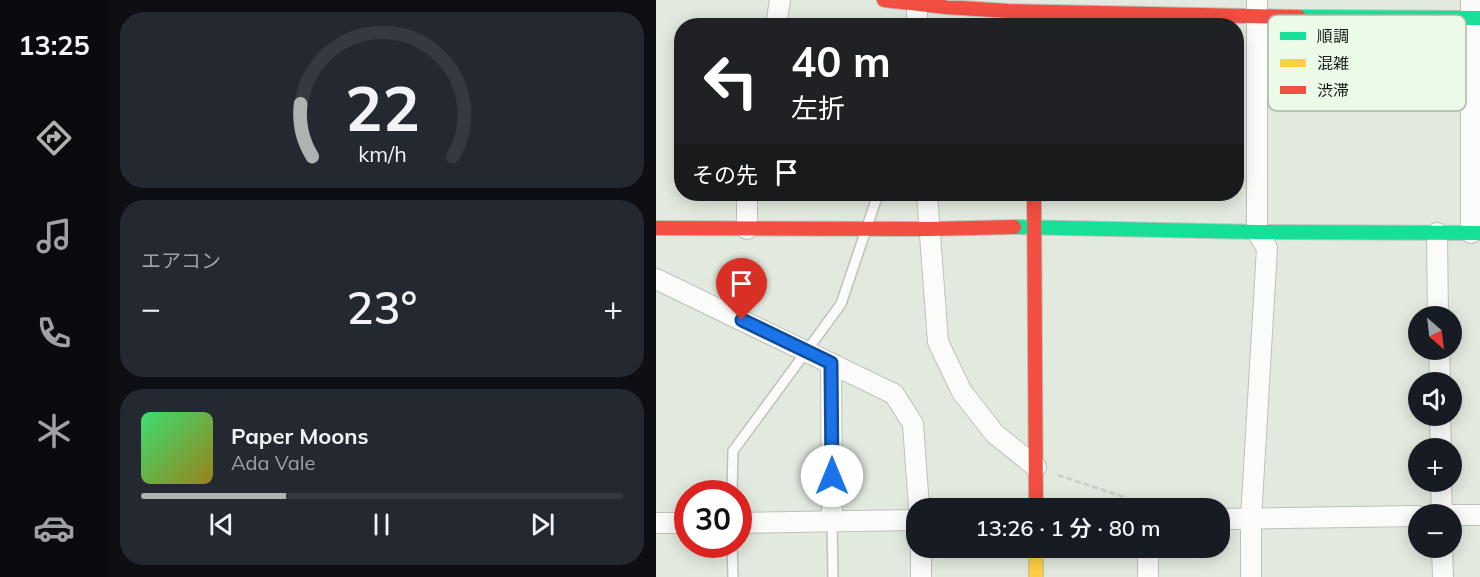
<!DOCTYPE html>
<html lang="ja">
<head>
<meta charset="utf-8">
<style>
	:root { --surface:#171b24; --page:#242831; --text:#f1f3f6; --muted:#9ea1a6; --line:#363941; --accent:#aeb2b1 }
	body { margin:0; font-family:Mulish,"Noto Sans JP",sans-serif; background:var(--page); color:var(--text); height:100vh; display:flex; flex-direction:column; font-size:22px; white-space:nowrap }
	* { box-sizing:border-box; margin:0 }
	p { font-size:20px; color:var(--muted) }
	.icon { flex:none; width:33px; height:33px; fill:none; stroke:currentColor; stroke-width:2; stroke-linecap:round; stroke-linejoin:round }
	.map { position:relative; flex:1; overflow:hidden }
	.drawer { display:flex; flex-direction:column; gap:12px; padding:12px; background:#0d0f14; width:548px }
	.drawer>* { flex:none }
	.hud { position:absolute; left:18px; top:18px; width:570px; height:183px; border-radius:24px; box-shadow:0 3px 15px #0003; background:#202124; color:#fff; overflow:hidden }
	.needle { width:39px; rotate:152deg }
	.tools { position:absolute; left:752px; top:306px; display:grid; gap:12px }
	.tools a { display:grid; place-items:center; width:54px; height:54px; border-radius:50%; background:var(--surface); box-shadow:0 3px 15px #0003; font-size:30px }
	.speed { position:absolute; left:18px; top:480px; display:flex; gap:12px; font-size:30px; font-weight:700; text-align:center }
	.speed>* { display:grid; place-content:center; width:78px; height:78px; border-radius:50%; background:var(--surface); box-shadow:0 3px 15px #0003; line-height:1 }
	.speed .limit { border:9px solid #d22; background:#fff; color:#111 }
	.pin { position:absolute; display:grid; place-items:center; width:51px; height:51px; color:#fff; margin:-62px -26px; border-radius:50% 50% 50% 0; rotate:-45deg; box-shadow:0 0 6px #0007 }
	.pin .icon { rotate:45deg }
	.me { position:absolute; width:66px; margin:-33px; rotate:0deg; stroke-linejoin:round; filter:drop-shadow(0 0 4px #0008) }
	.turn { display:flex; align-items:center; gap:21px; height:126px; padding:0 18px; font-size:27px }
	.turn .icon { width:78px; height:78px; stroke-width:2.5 }
	.turn b { display:block; font-size:42px; line-height:51px }
	.then { display:flex; align-items:center; height:57px; padding:0 18px; background:#0003; gap:12px; font-size:22px }
	.big { font-size:45px; font-weight:600; line-height:1.1 }
	.drawer .card { flex:1; display:flex; flex-direction:column; justify-content:center; gap:9px; min-width:0; padding:0 21px; border-radius:24px; background:var(--page) }
	.drawer .dial { align-items:center; gap:0 }
	.dial svg { height:156px; overflow:visible; fill:none; stroke:var(--line); stroke-width:7; stroke-linecap:round; text-anchor:middle }
	.dial text { fill:var(--text); stroke:none }
	.song { display:flex; align-items:center; gap:18px }
	.cover { width:72px; height:72px; border-radius:9px; background:linear-gradient(135deg,hsl(140 70% 55%),hsl(50 70% 35%)) }
	.played { height:6px; border-radius:3px; background:linear-gradient(90deg,var(--accent) 30%,var(--line) 30%) }
	.keys { display:flex; justify-content:space-around; direction:ltr }
	.heat { display:flex; justify-content:space-between; align-items:center; font-size:33px; direction:ltr }
	.trip { position:absolute; left:250px; top:498px; width:324px; height:60px; border-radius:24px; background:var(--surface); box-shadow:0 3px 15px #0003; font-weight:600; line-height:60px; text-align:center }
	main { display:flex; flex:1; min-height:0 }
	.menu { display:flex; flex-direction:column; width:108px; justify-content:space-around; align-items:center; background:#090b0e; color:var(--muted) }
	.menu .icon { width:42px; height:42px }
	.menu .current { color:var(--accent) }
	.menu b { font-size:27px; color:var(--text) }
	.map>svg:first-child { display:block }
	.lines { fill:none; stroke-linecap:round; stroke-linejoin:round }
	.lane-casing { stroke:#bcc2ba; stroke-width:12 }
	.street-casing { stroke:#bcc2ba; stroke-width:22 }
	.fast-casing { stroke:#bcc2ba; stroke-width:16 }
	.slow-casing { stroke:#bcc2ba; stroke-width:16 }
	.jam-casing { stroke:#bcc2ba; stroke-width:16 }
	.path { stroke:#cccecb; stroke-width:3; stroke-dasharray:6 3; stroke-linecap:butt }
	.lane { stroke:#fbfcfa; stroke-width:9 }
	.street { stroke:#fbfcfa; stroke-width:20 }
	.fast { stroke:#16e098; stroke-width:14 }
	.slow { stroke:#ffcf43; stroke-width:14 }
	.jam { stroke:#f24e42; stroke-width:14 }
	.route-casing { stroke:#114b97; stroke-width:15 }
	.route { stroke:#1a73e8; stroke-width:10 }
	.key { fill:#ecfbe8; stroke:#acb8a9; stroke-width:1.5 }
	.key-label { font-size:16px; fill:#161b15 }
</style>
</head>
<body>
<main>
<nav class="menu">
<b>13:25</b>
<svg class="icon current" aria-label="directions" viewBox="0 0 24 24"><path d="M12 3l9 9-9 9-9-9zM9 14v-3h6M13 9l2 2-2 2"/></svg>
<svg class="icon" aria-label="music" viewBox="0 0 24 24"><path d="M9 18V5l10-2v13"/><circle cx="6" cy="18" r="3"/><circle cx="16" cy="16" r="3"/></svg>
<svg class="icon" aria-label="phone" viewBox="0 0 24 24"><path d="M5 4h4l2 5-3 2q2 4 5 5l2-3 5 2v4C11 20 4 13 5 4z"/></svg>
<svg class="icon" aria-label="climate" viewBox="0 0 24 24"><path d="M12 3v18M4 7l16 10M4 17L20 7"/></svg>
<svg class="icon" aria-label="car" viewBox="0 0 24 24"><path d="M5 17H2v-5l4-1 3-4h7l3 4 3 1v5h-3M9 17h6M6 11h13"/><circle cx="7" cy="17" r="2"/><circle cx="17" cy="17" r="2"/></svg>
</nav>
<section class="drawer">
<div class="card dial"><svg viewBox="0 0 100 80">
<path d="M14 69A42 42 0 1 1 86 69"/>
<path d="M14 69A42 42 0 0 1 8 42" stroke="#aeb2b1"/>
<text x="50" y="56" font-size="32" font-weight="700">22</text>
<text x="50" y="72" font-size="11">km/h</text>
</svg></div>
<div class="card"><p>エアコン</p>
<div class="heat"><a>−</a><b class="big">23°</b><a>+</a></div>
</div>
<div class="card">
<div class="song"><i class="cover"></i><div><b>Paper Moons</b><p>Ada Vale</p></div></div>
<div class="played"></div>
<div class="keys"><svg class="icon" aria-label="previous" viewBox="0 0 24 24"><path d="M18 5L8 12l10 7zM5 5v14"/></svg><svg class="icon" aria-label="pause" viewBox="0 0 24 24"><path d="M8 5v14M16 5v14"/></svg><svg class="icon" aria-label="next" viewBox="0 0 24 24"><path d="M6 5l10 7-10 7zM19 5v14"/></svg></div>
</div>
</section>
<div class="map">
<svg width="825" height="577" viewBox="0 0 825 577">
	<rect width="100%" height="100%" fill="#e2eadf"/>
	<g class="lines">
		<defs>
			<path id="lane" d="M 76,494 L 77,451 L 185,304 L 222,194
				M 176,522 L 177,577
				M 76,544 L 77,577"/>
			<path id="street" d="M 815,0 L 815,233
				M 120,26 L 124,0
				M 261,26 L 261,0
				M 271,194 L 282,342 L 306,392 L 339,434 L 380,467
				M 91,229 L 91,194
				M 781,233 L 782,316
				M 0,279 L 238,394 L 257,424 L 263,508
				M 783,350 L 784,382
				M 175,363 L 176,522
				M 784,416 L 785,448
				M 785,482 L 786,514
				M 795,515 L 825,515
				M 564,519 L 762,516
				M 0,523 L 32,523
				M 82,523 L 261,520
				M 265,548 L 265,577
				M 492,548 L 492,577
				M 786,548 L 787,577
				M 595,577 L 595,519 L 611,248 L 601,232 L 601,0"/>
			<path id="fast" d="M 643,17 L 825,18
				M 358,227 L 601,232 L 825,233"/>
			<path id="slow" d="M 380,548 L 380,577"/>
			<path id="jam" d="M 228,0 L 290,7 L 353,11 L 643,17
				M 378,194 L 380,508
				M 0,228 L 274,229 L 358,227"/>
		</defs>
		<use href="#lane" class="lane-casing"/>
		<use href="#street" class="street-casing"/>
		<use href="#fast" class="fast-casing"/>
		<use href="#slow" class="slow-casing"/>
		<use href="#jam" class="jam-casing"/>
		<path class="path" d="M 402,475 L 468,497 L 486,508"/>
		<use href="#lane" class="lane"/>
		<use href="#street" class="street"/>
		<use href="#fast" class="fast"/>
		<use href="#slow" class="slow"/>
		<use href="#jam" class="jam"/>
	</g>
	<g class="lines">
		<defs>
			<path id="route" d="M 86,320 L 175,363 L 176,476"/>
		</defs>
		<use href="#route" class="route-casing"/>
		<use href="#route" class="route"/>
	</g>
	<rect x="612" y="15" width="198" height="96" rx="9" class="key"/>
	<rect x="624" y="32" width="26" height="8" fill="#16e098"/>
	<rect x="624" y="59" width="26" height="8" fill="#ffcf43"/>
	<rect x="624" y="86" width="26" height="8" fill="#f24e42"/>
	<g class="key-label">
		<text x="661" y="42">順調</text>
		<text x="661" y="69">混雑</text>
		<text x="661" y="96">渋滞</text>
	</g>
</svg>
<div class="tools">
<a><svg class="needle" viewBox="-14 -14 28 28"><path d="M0-13l5 13h-10z" fill="#e53935"/><path d="M0 13l5-13h-10z" fill="#9ea1a6"/></svg></a>
<a><svg class="icon" aria-label="sound" viewBox="0 0 24 24"><path d="M4 9h4l5-4v14l-5-4H4zM17 9q2 3 0 6"/></svg></a>
<a>+</a>
<a>−</a>
</div>
<div class="speed"><div class="limit">30</div></div>
<div class="pin" style="left:86px;top:320px;background:#d93025"><svg class="icon" aria-label="arrive" viewBox="0 0 24 24"><path d="M6 21V4h12l-3 4 3 4H6"/></svg></div>
<svg class="me" style="left:176px;top:476px" viewBox="-20 -20 40 40"><circle r="19" fill="#fff"/><path d="M0-13L10 11 0 6-10 11z" fill="#1a73e8"/></svg>
<div class="trip">13:26 · 1 分 · 80 m</div>
<div class="hud">
<div class="turn"><svg class="icon" aria-label="left" viewBox="0 0 24 24"><path d="M17 20v-9H6M10 6l-5 5 5 5"/></svg><div><b>40 m</b>左折</div></div>
<div class="then">その先<svg class="icon" aria-label="arrive" viewBox="0 0 24 24"><path d="M6 21V4h12l-3 4 3 4H6"/></svg></div>
</div>
</div>
</main>
</body>
</html>
